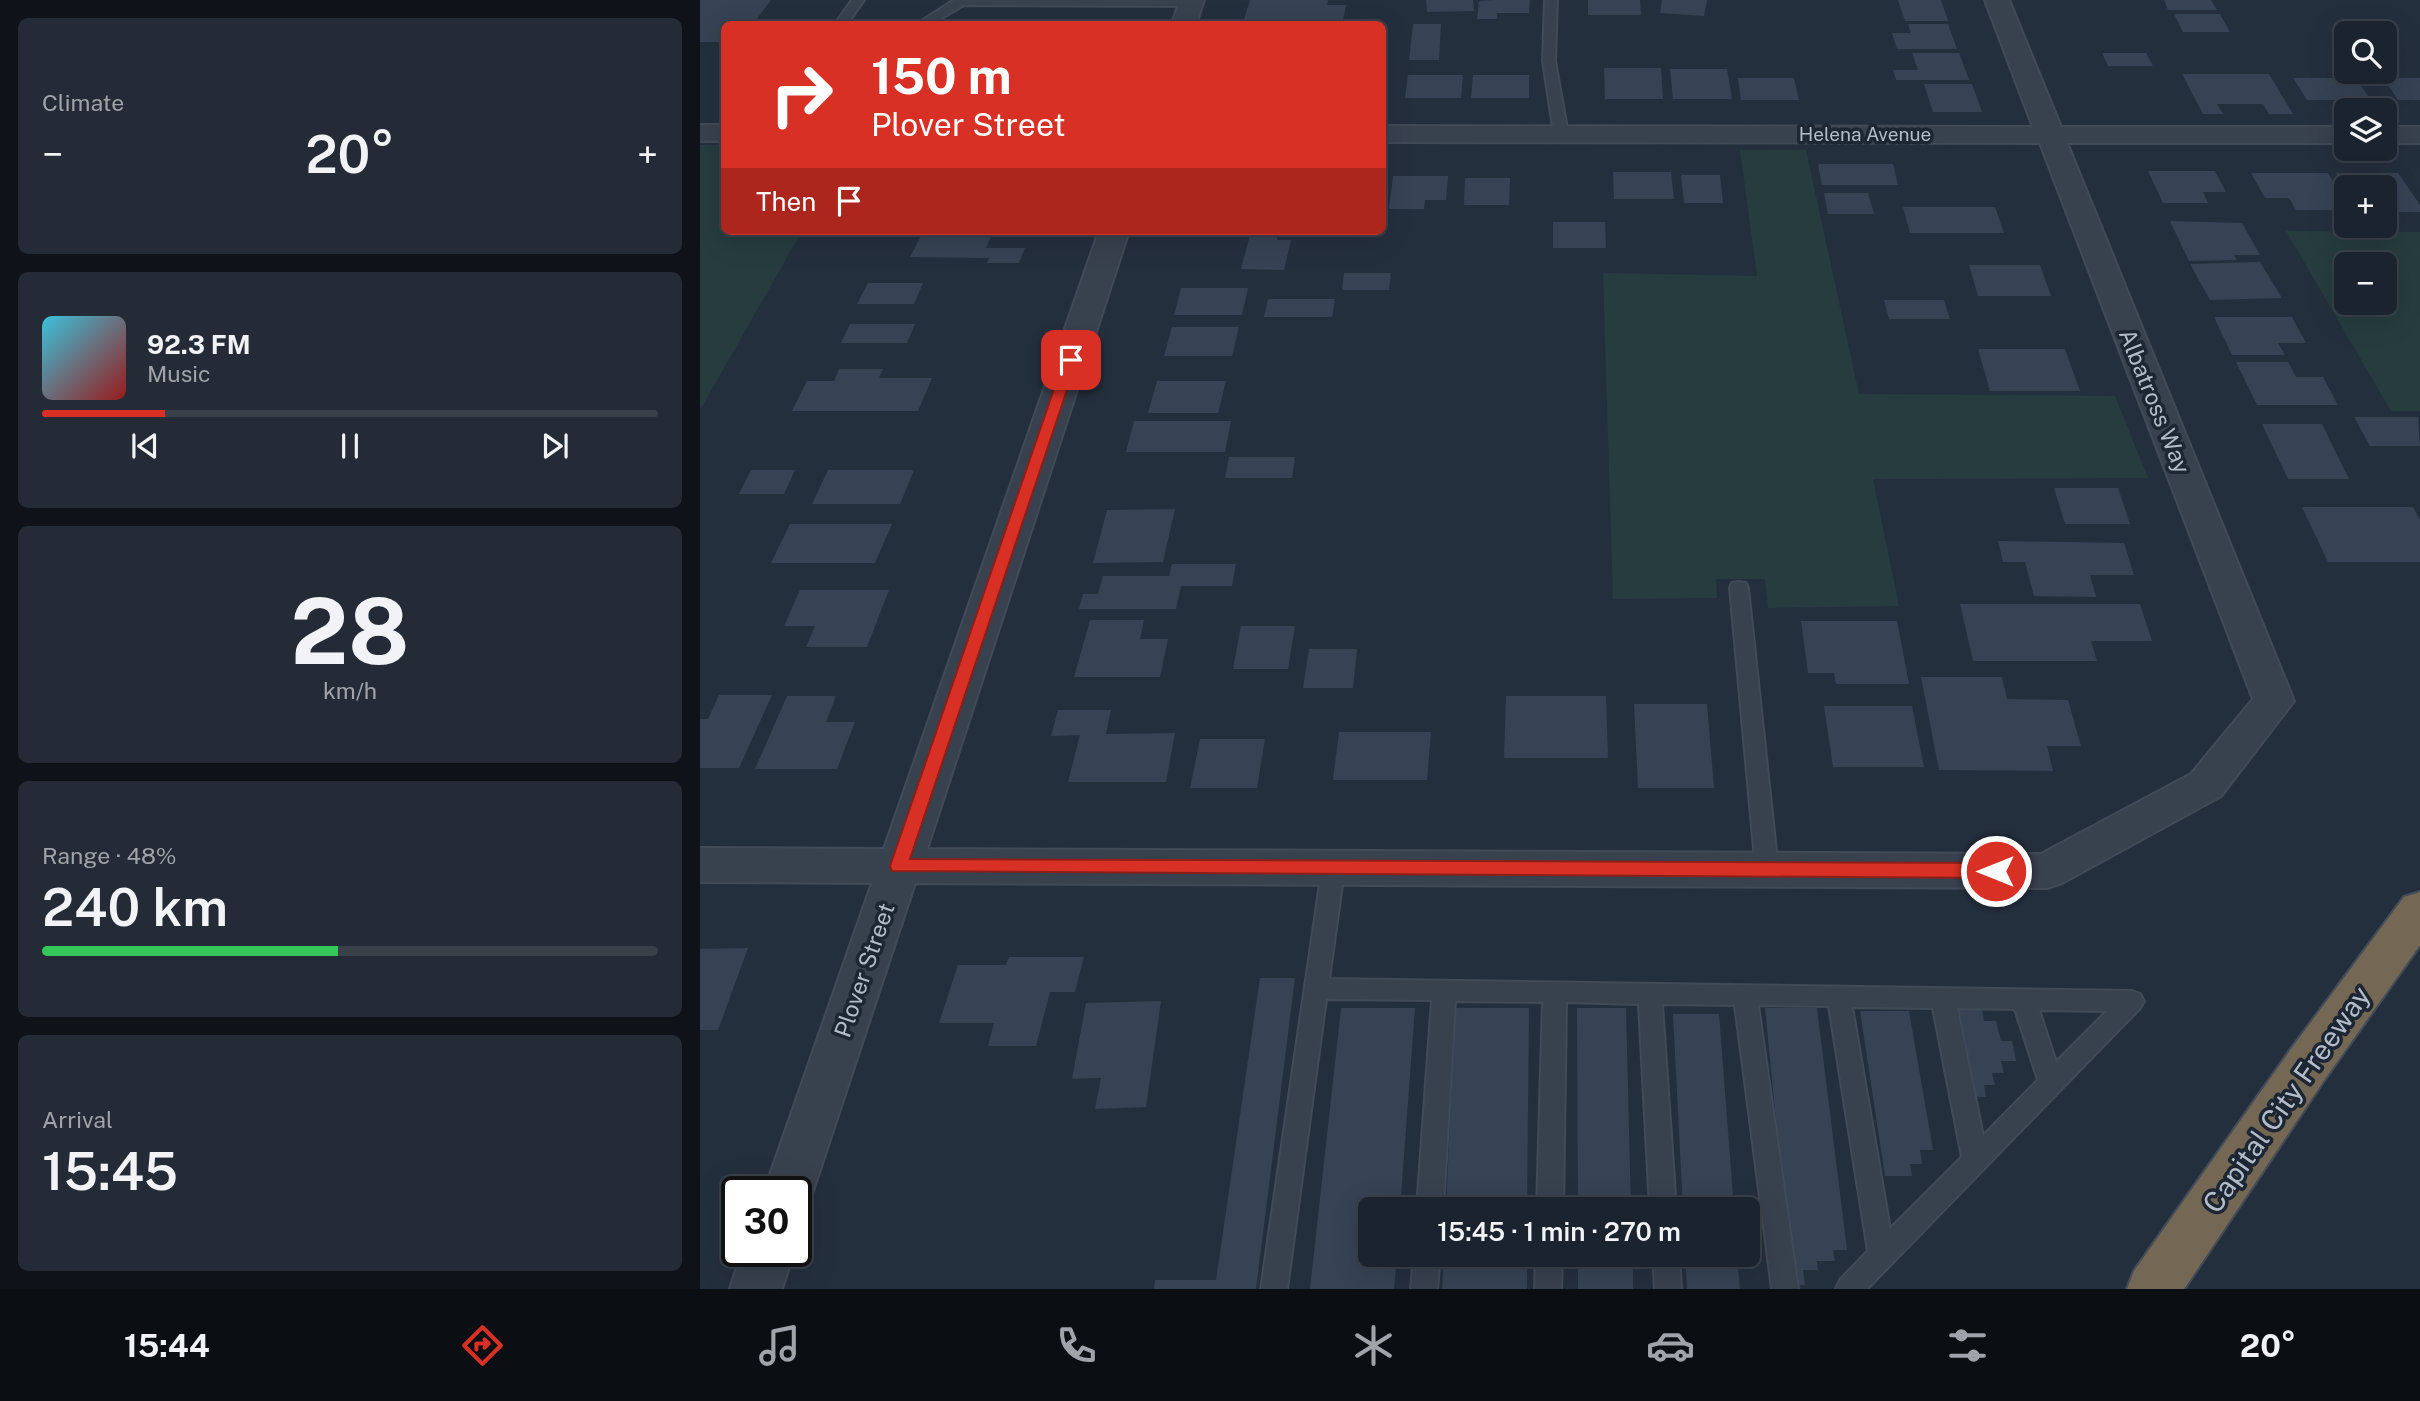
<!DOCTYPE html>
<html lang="en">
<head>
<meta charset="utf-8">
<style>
	:root { --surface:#1b232e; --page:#242b36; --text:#f1f3f6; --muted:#a0a4aa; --line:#39404a; --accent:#d93025 }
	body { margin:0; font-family:"Public Sans",sans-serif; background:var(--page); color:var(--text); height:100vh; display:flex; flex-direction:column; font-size:26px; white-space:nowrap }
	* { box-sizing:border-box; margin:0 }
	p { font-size:23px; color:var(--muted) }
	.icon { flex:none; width:38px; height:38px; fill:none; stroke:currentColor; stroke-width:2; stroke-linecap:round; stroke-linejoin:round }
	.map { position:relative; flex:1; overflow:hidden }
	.sheet { display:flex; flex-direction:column; gap:18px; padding:18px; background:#0f1319; width:700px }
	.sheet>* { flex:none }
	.guide { position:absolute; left:21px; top:21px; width:665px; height:214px; border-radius:10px; box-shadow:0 7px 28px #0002,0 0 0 2px var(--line); background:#d93025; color:#fff; overflow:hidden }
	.buttons { position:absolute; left:1634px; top:21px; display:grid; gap:14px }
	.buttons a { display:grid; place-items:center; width:63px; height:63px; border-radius:10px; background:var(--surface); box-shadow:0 7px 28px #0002,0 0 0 2px var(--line); font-size:35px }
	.speed { position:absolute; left:21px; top:1176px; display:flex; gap:14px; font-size:35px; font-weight:700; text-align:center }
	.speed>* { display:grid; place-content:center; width:91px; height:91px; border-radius:50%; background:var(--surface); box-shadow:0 7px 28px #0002,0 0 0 2px var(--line); line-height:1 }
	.speed .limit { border:4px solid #111; border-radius:10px; background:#fff; color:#111 }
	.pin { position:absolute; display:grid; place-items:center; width:60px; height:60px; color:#fff; margin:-30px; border-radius:14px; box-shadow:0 4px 10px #0006 }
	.me { position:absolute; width:77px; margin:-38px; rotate:270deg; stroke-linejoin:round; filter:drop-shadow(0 0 5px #0008) }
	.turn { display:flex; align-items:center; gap:24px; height:147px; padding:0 35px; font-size:32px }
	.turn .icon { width:91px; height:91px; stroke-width:2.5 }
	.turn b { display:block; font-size:49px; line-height:60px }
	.then { display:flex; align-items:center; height:66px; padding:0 35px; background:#0003; gap:14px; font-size:26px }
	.big { font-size:52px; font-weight:600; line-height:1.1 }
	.sheet .card { flex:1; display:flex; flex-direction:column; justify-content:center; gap:10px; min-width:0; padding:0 24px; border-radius:10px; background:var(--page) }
	.sheet .dial { align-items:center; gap:0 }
	.dial b { font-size:91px; line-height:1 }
	.song { display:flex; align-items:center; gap:21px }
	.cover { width:84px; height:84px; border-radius:10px; background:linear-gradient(135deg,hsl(190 70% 55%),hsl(0 70% 35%)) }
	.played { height:7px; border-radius:4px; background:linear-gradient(90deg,var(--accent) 20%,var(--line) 20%) }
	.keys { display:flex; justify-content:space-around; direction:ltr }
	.heat { display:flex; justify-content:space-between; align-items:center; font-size:38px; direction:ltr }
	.charge { height:10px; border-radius:5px; background:linear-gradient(90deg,#34c759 48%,var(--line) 0) }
	.trip { position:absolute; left:658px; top:1197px; width:402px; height:70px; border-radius:10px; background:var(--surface); box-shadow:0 7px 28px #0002,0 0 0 2px var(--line); font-weight:600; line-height:70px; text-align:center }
	.tab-bar { display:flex; height:112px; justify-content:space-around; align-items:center; background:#0b0e12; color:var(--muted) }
	.tab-bar .icon { width:49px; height:49px }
	.tab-bar .on { color:var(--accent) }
	.tab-bar b { font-size:32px; color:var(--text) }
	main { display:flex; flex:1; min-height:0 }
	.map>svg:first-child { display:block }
	.green { fill:#263c3f; fill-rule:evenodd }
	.building { fill:#364354 }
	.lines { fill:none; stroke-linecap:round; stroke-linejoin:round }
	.service-casing { stroke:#414a57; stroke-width:4 }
	.minor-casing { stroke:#414a57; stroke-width:4 }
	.motorway-casing { stroke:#434c59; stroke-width:4 }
	.service { fill:#38414e; fill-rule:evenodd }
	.minor { fill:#38414e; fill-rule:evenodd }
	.motorway { fill:#746855; fill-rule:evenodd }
	.route { fill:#d93025; stroke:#8d1f18; stroke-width:2 }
	.labels { text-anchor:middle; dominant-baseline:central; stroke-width:7; stroke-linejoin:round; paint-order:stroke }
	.far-street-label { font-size:19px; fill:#b4bcc9; stroke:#1d2633 }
	.street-label { font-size:23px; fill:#b4bcc9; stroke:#1d2633 }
	.near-street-label { font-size:28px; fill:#b4bcc9; stroke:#1d2633 }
</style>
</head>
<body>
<main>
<section class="sheet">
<div class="card"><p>Climate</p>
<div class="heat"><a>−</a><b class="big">20°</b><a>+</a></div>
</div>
<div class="card">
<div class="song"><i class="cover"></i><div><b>92.3 FM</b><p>Music</p></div></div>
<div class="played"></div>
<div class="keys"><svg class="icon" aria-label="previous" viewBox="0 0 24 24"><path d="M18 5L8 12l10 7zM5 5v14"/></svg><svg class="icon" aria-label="pause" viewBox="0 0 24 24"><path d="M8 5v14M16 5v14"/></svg><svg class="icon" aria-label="next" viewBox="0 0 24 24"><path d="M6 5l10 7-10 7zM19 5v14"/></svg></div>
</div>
<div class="card dial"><b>28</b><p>km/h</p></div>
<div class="card"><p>Range · 48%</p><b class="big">240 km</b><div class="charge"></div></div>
<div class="card"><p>Arrival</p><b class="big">15:45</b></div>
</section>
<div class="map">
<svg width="1720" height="1289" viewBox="0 0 1720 1289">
	<rect width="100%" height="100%" fill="#242f3e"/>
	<path class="green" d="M 0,145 L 24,145 L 24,231 L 102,231 L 0,410 Z
		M 1040,150 L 1106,150 L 1159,394 L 1415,396 L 1448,478 L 1173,479 L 1199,606 L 1068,608 L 1065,579 L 1016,579 L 1017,598 L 913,599 L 903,273 L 1057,276 Z
		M 1586,231 L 1720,232 L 1720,411 L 1691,411 ZM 1647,264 L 1685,264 L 1685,303 L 1647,303 Z"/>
	<path class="building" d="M 0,0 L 71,0 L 53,24 L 24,24 L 24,42 L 0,42 Z
		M 550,0 L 628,0 L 627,5 L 646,5 L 643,20 L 544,20 Z
		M 726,0 L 773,0 L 774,11 L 727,12 Z
		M 793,0 L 830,0 L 829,13 L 797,13 L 797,19 L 777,19 L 779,1 Z
		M 888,0 L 940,0 L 941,15 L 888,15 Z
		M 962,0 L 1007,0 L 1004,16 L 960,13 Z
		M 1198,0 L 1241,0 L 1248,21 L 1205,21 Z
		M 1464,0 L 1511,0 L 1517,10 L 1468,10 Z
		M 1474,14 L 1520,14 L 1530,32 L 1483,32 Z
		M 713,24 L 741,24 L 739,60 L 709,60 Z
		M 1208,24 L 1248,24 L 1257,49 L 1197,49 L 1192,33 L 1211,33 Z
		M 1212,53 L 1259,53 L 1269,80 L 1196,80 L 1193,70 L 1218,70 Z
		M 1402,53 L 1446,53 L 1453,66 L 1408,66 Z
		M 904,68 L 961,68 L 963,99 L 905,99 Z
		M 970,69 L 1027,69 L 1032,99 L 973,99 Z
		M 1482,74 L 1569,74 L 1593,114 L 1569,114 L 1563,104 L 1517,104 L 1523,114 L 1503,114 Z
		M 708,75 L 763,75 L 761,98 L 705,98 Z
		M 773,75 L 829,75 L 829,98 L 771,98 Z
		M 1038,78 L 1094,78 L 1099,100 L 1041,100 Z
		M 1593,78 L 1656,78 L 1671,100 L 1607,100 Z
		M 1683,78 L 1720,78 L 1720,100 L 1698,100 Z
		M 1224,84 L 1272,84 L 1282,112 L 1233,112 Z
		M 1118,164 L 1193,164 L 1198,185 L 1122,185 Z
		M 1448,171 L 1515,171 L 1526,192 L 1503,192 L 1508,203 L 1463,203 Z
		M 913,172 L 971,172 L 974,199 L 914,199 Z
		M 1551,173 L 1628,173 L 1647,204 L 1647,210 L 1596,210 L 1589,198 L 1565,198 Z
		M 1636,173 L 1698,173 L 1720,205 L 1720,212 L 1685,212 L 1685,187 L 1645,187 Z
		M 981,175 L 1020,175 L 1023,203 L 984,203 Z
		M 693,176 L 748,176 L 746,200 L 725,200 L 724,209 L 689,209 Z
		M 765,178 L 810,178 L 809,205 L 764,205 Z
		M 1124,193 L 1168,193 L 1174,214 L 1128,214 Z
		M 1203,207 L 1295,207 L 1304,233 L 1210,233 Z
		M 1470,221 L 1542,223 L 1560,255 L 1534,255 L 1537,260 L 1489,261 Z
		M 853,222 L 905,222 L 906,248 L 853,248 Z
		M 551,231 L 579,231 L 577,240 L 591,240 L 584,270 L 541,269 Z
		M 222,234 L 292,234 L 286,248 L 325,248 L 319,263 L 287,263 L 289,258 L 210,257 Z
		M 1560,262 L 1582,298 L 1510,300 L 1490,264 Z
		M 1269,265 L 1340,265 L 1351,296 L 1278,296 Z
		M 644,273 L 691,273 L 689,290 L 642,290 Z
		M 168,283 L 223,283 L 214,304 L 157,304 Z
		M 481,288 L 548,288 L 542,315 L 474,315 Z
		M 568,299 L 635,299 L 632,317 L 564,317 Z
		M 1184,300 L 1244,300 L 1250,319 L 1189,319 Z
		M 1514,317 L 1592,317 L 1606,343 L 1578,343 L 1585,355 L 1532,355 Z
		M 150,324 L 215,324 L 207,343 L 141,343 Z
		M 472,327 L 539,327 L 532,356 L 464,356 Z
		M 1278,349 L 1365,349 L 1380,391 L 1290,391 Z
		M 1536,362 L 1588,362 L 1596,377 L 1623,377 L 1638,405 L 1557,405 Z
		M 139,369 L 183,369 L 179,378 L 232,378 L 218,411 L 92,411 L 107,381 L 134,381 Z
		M 457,381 L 526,381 L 518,413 L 448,413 Z
		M 1654,417 L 1718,417 L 1720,446 L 1670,446 Z
		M 434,421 L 531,421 L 525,452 L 426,452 Z
		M 1562,424 L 1622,424 L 1649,479 L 1588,479 Z
		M 529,457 L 595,457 L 592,478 L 525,478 Z
		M 51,470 L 95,470 L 84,494 L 39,494 Z
		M 128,470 L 214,470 L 200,504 L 112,504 Z
		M 1354,488 L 1418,488 L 1430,524 L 1365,524 Z
		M 1602,507 L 1713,507 L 1720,520 L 1720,562 L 1628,562 Z
		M 475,509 L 463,562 L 393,563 L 407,510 Z
		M 90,524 L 192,524 L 175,563 L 71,563 Z
		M 1298,541 L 1424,543 L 1434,575 L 1390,575 L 1396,597 L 1334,596 L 1325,562 L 1303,562 Z
		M 472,564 L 536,564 L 532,586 L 481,586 L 476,609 L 379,609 L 383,594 L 398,594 L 403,576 L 469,576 Z
		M 100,590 L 189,590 L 167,647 L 106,647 L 115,626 L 84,626 Z
		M 1260,604 L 1440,604 L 1452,641 L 1391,641 L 1397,661 L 1273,661 Z
		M 390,620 L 444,620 L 440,639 L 468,639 L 460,677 L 374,677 Z
		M 1101,621 L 1197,621 L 1209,684 L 1136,684 L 1134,673 L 1108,673 Z
		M 541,626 L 595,626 L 588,669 L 533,669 Z
		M 609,649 L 657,649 L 653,688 L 603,688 Z
		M 1221,677 L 1302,677 L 1307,699 L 1368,700 L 1381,746 L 1347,746 L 1353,771 L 1239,770 Z
		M 19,695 L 72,695 L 39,768 L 0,768 L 0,719 L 8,719 Z
		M 87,696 L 136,696 L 126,722 L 155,722 L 137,769 L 55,769 Z
		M 806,696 L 906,696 L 908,758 L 804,758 Z
		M 934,704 L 1007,704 L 1014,788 L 938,788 Z
		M 1124,706 L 1212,706 L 1224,767 L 1133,767 Z
		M 358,710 L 411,710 L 406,734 L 475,733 L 466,782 L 368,782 L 380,735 L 351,736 Z
		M 639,732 L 731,732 L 727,780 L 633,780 Z
		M 500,739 L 565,739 L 557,788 L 490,788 Z
		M 48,948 L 18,1030 L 0,1030 L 0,949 Z
		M 309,957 L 384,957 L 375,992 L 350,992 L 336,1046 L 288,1046 L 294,1023 L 239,1023 L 258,965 L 306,965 Z
		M 560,978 L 595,978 L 556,1289 L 454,1289 L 455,1280 L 516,1280 Z
		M 461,1001 L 446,1107 L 395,1109 L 401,1078 L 372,1079 L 386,1003 Z
		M 641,1008 L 715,1008 L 700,1209 L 670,1209 L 670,1255 L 697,1255 L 694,1289 L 610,1289 Z
		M 755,1008 L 829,1008 L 827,1209 L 746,1209 Z
		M 877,1008 L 926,1008 L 931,1209 L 878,1209 Z
		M 1065,1008 L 1117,1008 L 1147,1250 L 1133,1250 L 1135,1261 L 1117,1261 L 1118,1270 L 1103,1270 L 1105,1285 L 1092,1285 Z
		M 1251,1009 L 1282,1009 L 1284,1021 L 1296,1021 L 1301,1041 L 1312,1041 L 1316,1061 L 1301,1061 L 1304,1073 L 1292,1073 L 1295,1085 L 1284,1085 L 1286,1097 L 1269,1097 Z
		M 1160,1011 L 1209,1011 L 1233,1150 L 1220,1150 L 1222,1164 L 1210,1164 L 1212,1176 L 1185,1176 Z
		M 973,1014 L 1019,1014 L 1034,1209 L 983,1209 Z
		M 744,1255 L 827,1255 L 827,1289 L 742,1289 Z
		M 878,1255 L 933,1255 L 933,1289 L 878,1289 Z
		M 985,1255 L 1037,1255 L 1040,1289 L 987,1289 Z"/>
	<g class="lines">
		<defs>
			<path id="service" d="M 152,0 L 164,0 L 147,24 L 135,24 Z
				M 254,0 L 496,0 L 497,2 L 491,6 L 264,5 L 231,24 L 217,24 Z
				M 845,0 L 857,0 L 855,61 L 868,134 L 861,138 L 854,134 L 843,61 Z
				M 1039,582 L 1046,583 L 1048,588 L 1078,870 L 1075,876 L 1067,879 L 1059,876 L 1056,870 L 1030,588 L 1032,583 Z
				M 633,861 L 641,864 L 644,870 L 629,979 L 1432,991 L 1440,994 L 1444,1001 L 1440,1008 L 1167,1289 L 1136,1289 L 1140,1280 L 1168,1251 L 1129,1006 L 1058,1005 L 1098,1289 L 1072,1289 L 1035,1005 L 962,1004 L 976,1209 L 950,1209 L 939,1004 L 866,1002 L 863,1209 L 837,1209 L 843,1002 L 755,1001 L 743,1209 L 717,1209 L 732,1000 L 626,999 L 587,1289 L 561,1289 L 622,870 L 625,864 ZM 1152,1007 L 1233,1008 L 1262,1157 L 1190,1229 ZM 1257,1008 L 1315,1009 L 1338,1080 L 1283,1136 ZM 1339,1010 L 1407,1011 L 1356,1062 Z
				M 714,1255 L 740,1255 L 737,1289 L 711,1289 Z
				M 836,1255 L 862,1255 L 861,1289 L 835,1289 Z
				M 953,1255 L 979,1255 L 981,1289 L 955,1289 Z"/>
			<path id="minor" d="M 480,0 L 504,0 L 496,24 L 472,24 Z
				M 1285,0 L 1309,0 L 1361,127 L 1647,127 L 1647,143 L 1367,143 L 1594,701 L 1521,796 L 1362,883 L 1347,888 L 215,883 L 107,1209 L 96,1213 L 96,1192 L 64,1192 L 172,883 L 0,882 L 0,848 L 184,849 L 399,231 L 429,231 L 227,849 L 1341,854 L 1491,774 L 1553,699 L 1340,143 L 682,142 L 682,126 L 1333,127 Z
				M 0,125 L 24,125 L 24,141 L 0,141 Z
				M 1685,127 L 1720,127 L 1720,143 L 1685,143 Z
				M 42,1251 L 94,1251 L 82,1289 L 30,1289 Z"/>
			<path id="motorway" d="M 1720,892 L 1720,945 L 1625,1079 L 1484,1289 L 1427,1289 L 1434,1271 L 1591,1049 L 1704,897 Z"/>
		</defs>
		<use href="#service" class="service-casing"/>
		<use href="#minor" class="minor-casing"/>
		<use href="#motorway" class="motorway-casing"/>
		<use href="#service" class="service"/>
		<use href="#minor" class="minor"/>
		<use href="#motorway" class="motorway"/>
	</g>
	<path class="route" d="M 371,356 L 377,360 L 210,859 L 1296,863 L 1303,866 L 1305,871 L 1303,876 L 1296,878 L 192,871 L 190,866 L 364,360 Z"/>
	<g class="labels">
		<g class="far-street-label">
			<text x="1165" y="134">Helena Avenue</text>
		</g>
		<g class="street-label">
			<text transform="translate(1455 401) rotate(68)">Albatross Way</text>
			<text transform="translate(164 970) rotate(-71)">Plover Street</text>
		</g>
		<g class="near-street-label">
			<text transform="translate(1586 1099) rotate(-55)">Capital City Freeway</text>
		</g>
	</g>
</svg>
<div class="buttons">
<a><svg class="icon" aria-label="search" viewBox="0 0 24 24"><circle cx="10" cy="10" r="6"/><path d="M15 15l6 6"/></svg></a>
<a><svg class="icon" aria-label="layers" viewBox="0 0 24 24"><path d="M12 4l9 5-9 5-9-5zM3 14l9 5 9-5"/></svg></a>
<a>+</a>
<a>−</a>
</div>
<div class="speed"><div class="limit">30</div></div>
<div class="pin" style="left:371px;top:360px;background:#d93025"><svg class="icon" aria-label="arrive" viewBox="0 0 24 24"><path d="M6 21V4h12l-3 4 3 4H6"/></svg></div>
<svg class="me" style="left:1296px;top:871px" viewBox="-20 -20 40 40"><circle r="17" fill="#d93025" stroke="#fff" stroke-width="3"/><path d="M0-11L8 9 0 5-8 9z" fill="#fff"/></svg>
<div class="trip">15:45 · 1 min · 270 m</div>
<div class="guide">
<div class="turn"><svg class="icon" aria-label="right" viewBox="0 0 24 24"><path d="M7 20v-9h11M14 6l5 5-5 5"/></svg><div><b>150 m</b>Plover Street</div></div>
<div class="then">Then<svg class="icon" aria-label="arrive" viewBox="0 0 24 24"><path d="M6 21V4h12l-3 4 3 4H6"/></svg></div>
</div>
</div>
</main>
<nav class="tab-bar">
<b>15:44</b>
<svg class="icon on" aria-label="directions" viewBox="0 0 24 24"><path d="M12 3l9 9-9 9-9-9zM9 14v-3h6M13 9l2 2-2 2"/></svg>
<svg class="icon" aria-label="music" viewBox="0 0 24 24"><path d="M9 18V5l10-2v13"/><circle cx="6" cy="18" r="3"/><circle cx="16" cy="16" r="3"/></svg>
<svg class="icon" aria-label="phone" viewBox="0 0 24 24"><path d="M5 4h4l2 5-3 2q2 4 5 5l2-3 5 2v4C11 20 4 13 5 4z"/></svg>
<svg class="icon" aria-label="climate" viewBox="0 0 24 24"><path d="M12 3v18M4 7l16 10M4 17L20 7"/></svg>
<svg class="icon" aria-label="car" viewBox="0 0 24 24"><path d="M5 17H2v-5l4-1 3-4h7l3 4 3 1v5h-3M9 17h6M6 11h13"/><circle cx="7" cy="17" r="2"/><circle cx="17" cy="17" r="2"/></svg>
<svg class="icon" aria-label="filters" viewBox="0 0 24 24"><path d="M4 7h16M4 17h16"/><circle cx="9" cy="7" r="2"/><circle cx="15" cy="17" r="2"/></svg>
<b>20°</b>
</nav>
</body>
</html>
